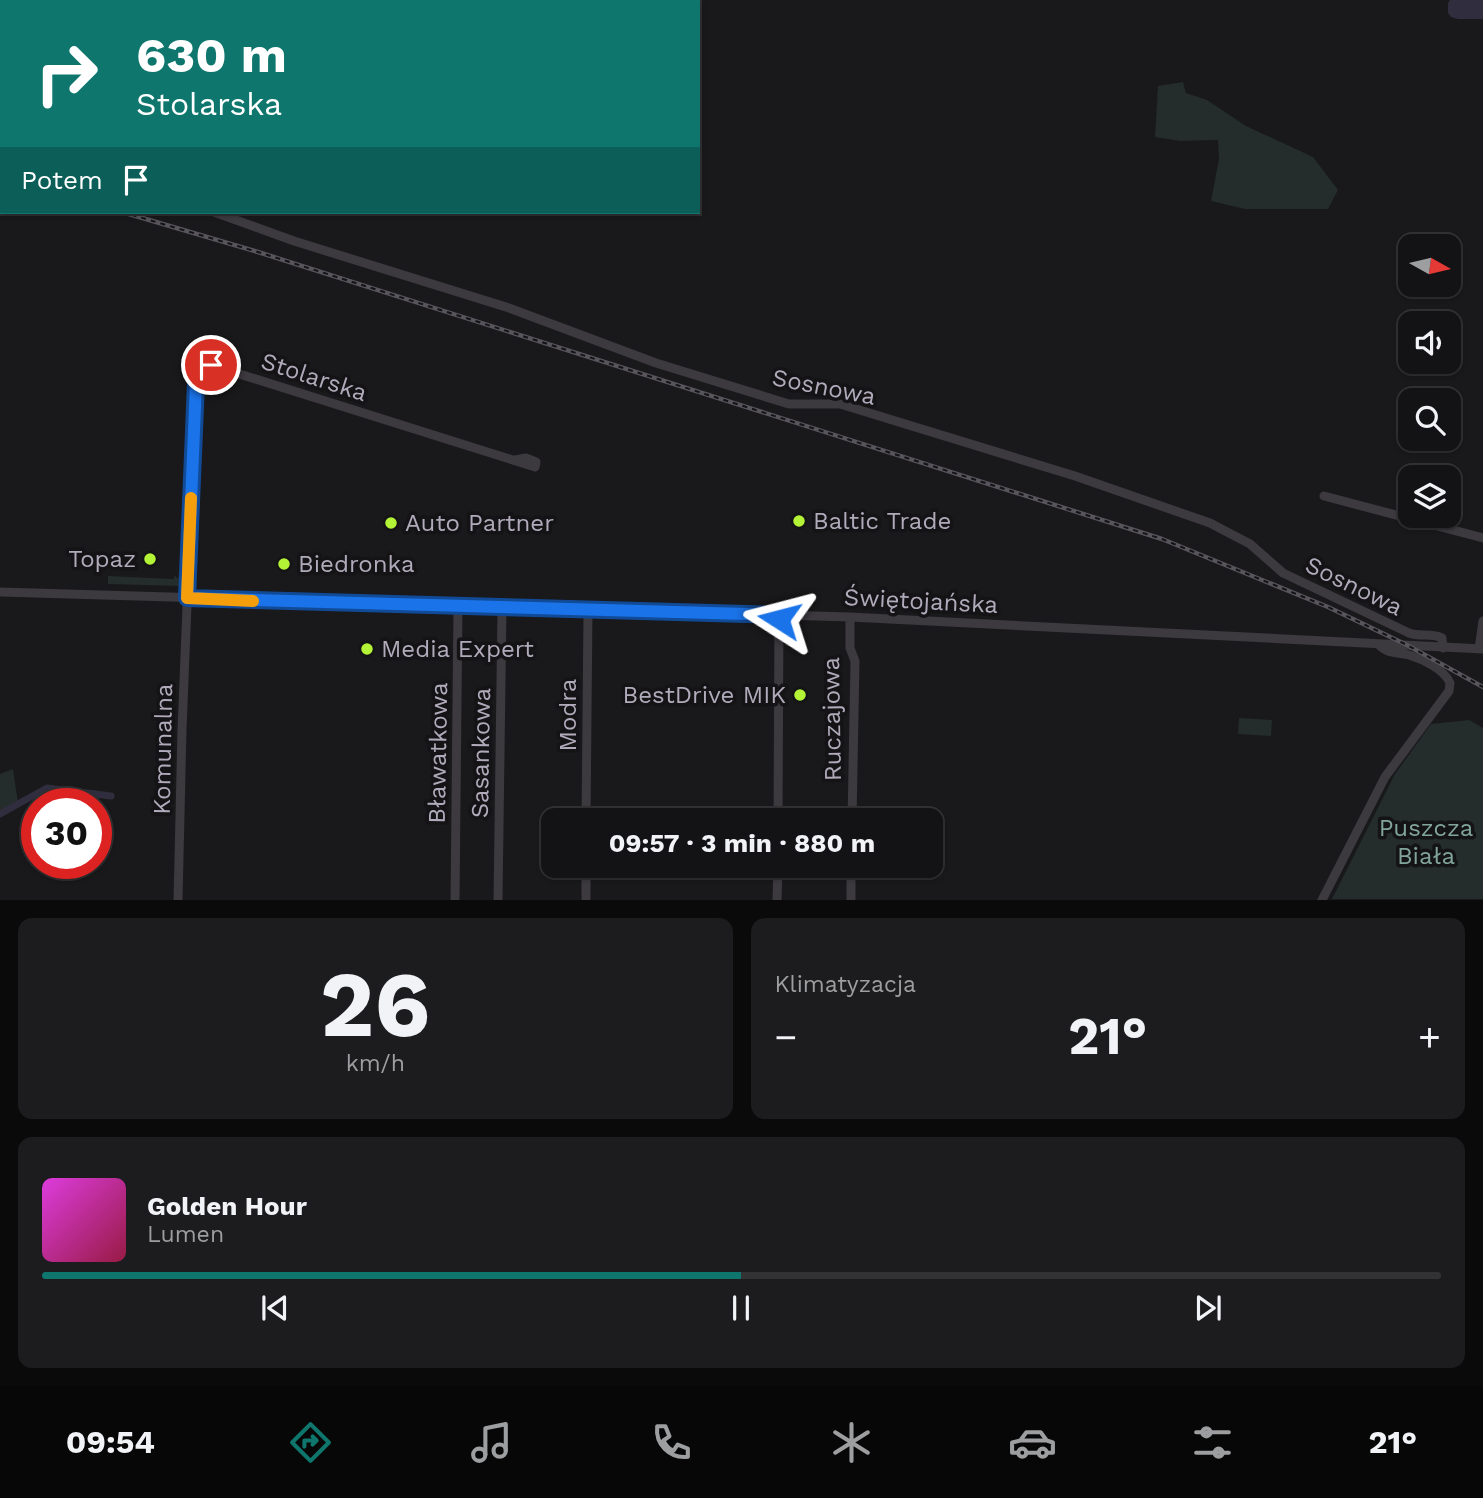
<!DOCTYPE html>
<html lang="pl">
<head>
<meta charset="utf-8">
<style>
	:root { --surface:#131214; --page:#1c1b1d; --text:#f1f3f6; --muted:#9d9ea0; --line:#323234; --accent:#0f766e }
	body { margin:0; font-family:"Work Sans",sans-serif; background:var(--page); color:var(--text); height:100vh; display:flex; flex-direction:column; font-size:26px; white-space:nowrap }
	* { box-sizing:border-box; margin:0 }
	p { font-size:23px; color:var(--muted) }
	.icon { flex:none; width:38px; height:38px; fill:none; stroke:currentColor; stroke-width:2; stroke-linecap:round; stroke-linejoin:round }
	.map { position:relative; height:900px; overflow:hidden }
	.details { display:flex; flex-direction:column; gap:18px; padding:18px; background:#0a0a0b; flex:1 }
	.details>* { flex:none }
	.banner { position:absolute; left:0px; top:0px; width:700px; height:214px; box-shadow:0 2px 5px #0004,0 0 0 2px var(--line); background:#0f766e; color:#fff; overflow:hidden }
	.needle { width:46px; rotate:98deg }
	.fabs { position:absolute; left:1398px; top:234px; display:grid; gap:14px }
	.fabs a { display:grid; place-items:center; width:63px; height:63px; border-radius:14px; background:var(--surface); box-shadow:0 2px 5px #0004,0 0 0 2px var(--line); font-size:35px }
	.speed { position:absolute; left:21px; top:788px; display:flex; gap:14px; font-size:35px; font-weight:700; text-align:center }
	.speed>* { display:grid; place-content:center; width:91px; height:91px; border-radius:50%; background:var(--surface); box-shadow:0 2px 5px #0004,0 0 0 2px var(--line); line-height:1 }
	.speed .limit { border:10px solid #d22; background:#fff; color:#111 }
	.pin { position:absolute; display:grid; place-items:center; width:60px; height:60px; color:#fff; margin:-30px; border:4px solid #fff; border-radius:50%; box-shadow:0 2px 7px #0007 }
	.me { position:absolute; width:77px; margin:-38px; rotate:279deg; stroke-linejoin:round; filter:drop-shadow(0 0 5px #0008) }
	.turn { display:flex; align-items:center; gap:24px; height:147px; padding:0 21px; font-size:32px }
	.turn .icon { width:91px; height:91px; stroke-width:2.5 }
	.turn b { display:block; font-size:49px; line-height:60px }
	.then { display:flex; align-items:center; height:66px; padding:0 21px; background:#0003; gap:14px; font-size:26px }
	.big { font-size:52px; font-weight:700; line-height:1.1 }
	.details .widget { flex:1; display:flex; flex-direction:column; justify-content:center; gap:10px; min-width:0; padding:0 24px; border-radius:14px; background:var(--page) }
	.details .dial { align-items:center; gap:0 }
	.dial b { font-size:91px; line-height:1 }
	.song { display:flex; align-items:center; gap:21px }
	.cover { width:84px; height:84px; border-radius:10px; background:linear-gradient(135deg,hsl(300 70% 55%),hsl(340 70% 35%)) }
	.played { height:7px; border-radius:4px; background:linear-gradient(90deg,var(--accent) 50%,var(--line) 50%) }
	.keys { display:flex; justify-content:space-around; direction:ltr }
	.heat { display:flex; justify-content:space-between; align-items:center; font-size:38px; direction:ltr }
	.details .tiles { flex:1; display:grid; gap:18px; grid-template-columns:1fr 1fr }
	.widget:last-child { grid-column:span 2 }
	.trip { position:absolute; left:541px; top:808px; width:402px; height:70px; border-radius:14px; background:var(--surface); box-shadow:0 2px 5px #0004,0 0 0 2px var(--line); font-weight:700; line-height:70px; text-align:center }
	.tabs { display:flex; height:112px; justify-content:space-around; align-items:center; background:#080708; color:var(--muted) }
	.tabs .icon { width:49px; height:49px }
	.tabs .on { color:var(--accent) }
	.tabs b { font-size:32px; color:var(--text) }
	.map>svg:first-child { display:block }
	.green { fill:#242d2b }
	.water { fill:#302e3e }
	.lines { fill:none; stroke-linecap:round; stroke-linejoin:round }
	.canal { stroke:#302e3e; stroke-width:7 }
	.minor { stroke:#3c393f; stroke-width:9 }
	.rail-casing { stroke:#57545c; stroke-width:4.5 }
	.rail { stroke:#141315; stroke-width:2; stroke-dasharray:5; stroke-linecap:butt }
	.route-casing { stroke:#114b97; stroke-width:18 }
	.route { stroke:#1a73e8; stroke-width:12 }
	.slow { stroke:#f59e0b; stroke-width:12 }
	.poi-dot { fill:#b4f437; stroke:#141315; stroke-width:2.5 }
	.labels { text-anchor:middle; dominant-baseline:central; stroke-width:7; stroke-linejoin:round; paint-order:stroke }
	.street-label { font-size:24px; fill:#b0aaba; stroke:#141315 }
	.poi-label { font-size:24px; fill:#b0aaba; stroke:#141315; text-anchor:start }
	.park-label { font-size:24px; fill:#81a59b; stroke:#141315 }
</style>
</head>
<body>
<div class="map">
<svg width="1483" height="900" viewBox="0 0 1483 900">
	<rect width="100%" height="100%" fill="#19181a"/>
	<path class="green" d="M 1183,82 L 1186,93 L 1207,100 L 1246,126 L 1313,157 L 1338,190 L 1328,209 L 1245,209 L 1211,201 L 1219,159 L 1218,140 L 1180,141 L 1155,137 L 1158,86 Z
		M 179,574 L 184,577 L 184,585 L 180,586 L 108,584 L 108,576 L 174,579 L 174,575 L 178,579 Z
		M 1239,718 L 1272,720 L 1271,736 L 1238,734 Z
		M 1469,720 L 1483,728 L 1483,899 L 1332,899 L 1395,774 L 1431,724 Z
		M 13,769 L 18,803 L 0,816 L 0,774 Z"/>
	<path class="water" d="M 1450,0 L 1483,0 L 1483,19 L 1458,19 L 1451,17 L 1448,13 L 1448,3 Z"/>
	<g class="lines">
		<path class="canal" d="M 0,814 L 47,788 L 111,796"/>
		<path class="minor" d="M 0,128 L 2,128
			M 214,212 L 294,241 L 509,308 L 656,363 L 789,404 L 840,404 L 1075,476 L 1210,523 L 1250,544 L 1283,573 L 1409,633 C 1419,637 1433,633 1442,638 L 1443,648
			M 1324,496 L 1483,538
			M 0,592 L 850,617 L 1483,649
			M 850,617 L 850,648 L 855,661 L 852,821
			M 1479,649 L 1483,621
			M 586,821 L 588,610
			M 778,821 L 779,615
			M 806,866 L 909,869
			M 178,900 L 182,730 L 196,382 L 202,370 L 211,365 L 535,467 L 536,462 L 526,458 L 515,460
			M 455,900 L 458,606
			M 498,900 L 502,608
			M 586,900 L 586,866
			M 777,900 L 778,866
			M 851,900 L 851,866
			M 1322,900 L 1385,777 L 1449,691 L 1450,683 C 1444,669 1422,659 1409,655 C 1397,652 1387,654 1378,644"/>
		<defs>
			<path id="rail" d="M 214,2 L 216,0
				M 248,2 L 251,0
				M 0,161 L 2,162
				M 0,175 L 2,175
				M 122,212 L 258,252 L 1162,539 L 1328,607 L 1407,645 L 1483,687"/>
		</defs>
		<use href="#rail" class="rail-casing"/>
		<use href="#rail" class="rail"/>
	</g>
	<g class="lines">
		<defs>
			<path id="route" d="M 211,365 L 202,370 L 196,383 L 187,598 L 779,615 L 779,619"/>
		</defs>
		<use href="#route" class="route-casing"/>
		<use href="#route" class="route"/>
		<path class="slow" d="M 191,498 L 187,598 L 253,601"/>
	</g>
	<g class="poi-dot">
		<circle cx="799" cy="521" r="7"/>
		<circle cx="391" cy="523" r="7"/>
		<circle cx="150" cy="559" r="7"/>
		<circle cx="284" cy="564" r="7"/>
		<circle cx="367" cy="649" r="7"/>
		<circle cx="800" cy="695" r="7"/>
	</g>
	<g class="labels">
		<g class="street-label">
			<text transform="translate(314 377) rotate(18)">Stolarska</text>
			<text transform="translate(824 387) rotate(11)">Sosnowa</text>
			<text transform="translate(1354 586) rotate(26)">Sosnowa</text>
			<text transform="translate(921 601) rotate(3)">Świętojańska</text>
			<text transform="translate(568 715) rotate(-90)">Modra</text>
			<text transform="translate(832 719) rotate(-91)">Ruczajowa</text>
			<text transform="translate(163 749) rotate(-89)">Komunalna</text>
			<text transform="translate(438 753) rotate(-89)">Bławatkowa</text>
			<text transform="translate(481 753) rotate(-89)">Sasankowa</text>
		</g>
		<g class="poi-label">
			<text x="813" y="521">Baltic Trade</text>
			<text x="405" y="523">Auto Partner</text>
			<text x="136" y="559" text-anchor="end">Topaz</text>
			<text x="298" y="564">Biedronka</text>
			<text x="381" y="649">Media Expert</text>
			<text x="786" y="695" text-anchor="end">BestDrive MIK</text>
		</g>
		<g class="park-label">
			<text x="1426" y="828">Puszcza<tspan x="1426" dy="28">Biała</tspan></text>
		</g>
	</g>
</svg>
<div class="fabs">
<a><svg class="needle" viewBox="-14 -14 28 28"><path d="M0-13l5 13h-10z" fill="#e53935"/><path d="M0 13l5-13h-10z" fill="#9d9ea0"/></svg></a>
<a><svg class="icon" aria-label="sound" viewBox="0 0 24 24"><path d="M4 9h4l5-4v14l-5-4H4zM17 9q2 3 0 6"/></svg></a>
<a><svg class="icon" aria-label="search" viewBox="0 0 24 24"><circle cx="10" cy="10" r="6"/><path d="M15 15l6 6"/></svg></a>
<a><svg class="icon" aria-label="layers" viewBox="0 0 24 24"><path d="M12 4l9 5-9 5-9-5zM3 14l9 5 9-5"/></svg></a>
</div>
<div class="speed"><div class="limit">30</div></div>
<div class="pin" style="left:211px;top:365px;background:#d93025"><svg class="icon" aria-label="arrive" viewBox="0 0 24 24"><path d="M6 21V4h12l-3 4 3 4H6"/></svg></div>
<svg class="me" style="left:779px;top:619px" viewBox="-20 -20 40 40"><path d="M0-17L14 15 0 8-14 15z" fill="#1a73e8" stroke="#fff" stroke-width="4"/></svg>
<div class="trip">09:57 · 3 min · 880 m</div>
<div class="banner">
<div class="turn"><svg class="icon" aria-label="right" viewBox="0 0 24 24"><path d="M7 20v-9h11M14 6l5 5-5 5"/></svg><div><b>630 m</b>Stolarska</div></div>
<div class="then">Potem<svg class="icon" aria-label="arrive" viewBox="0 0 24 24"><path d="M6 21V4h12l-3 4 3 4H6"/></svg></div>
</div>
</div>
<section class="details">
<div class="tiles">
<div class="widget dial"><b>26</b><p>km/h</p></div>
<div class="widget"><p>Klimatyzacja</p>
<div class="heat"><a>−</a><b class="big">21°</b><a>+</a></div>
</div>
<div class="widget">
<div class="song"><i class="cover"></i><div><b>Golden Hour</b><p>Lumen</p></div></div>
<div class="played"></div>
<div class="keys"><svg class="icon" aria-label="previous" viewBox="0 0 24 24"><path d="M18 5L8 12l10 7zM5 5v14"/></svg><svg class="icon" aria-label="pause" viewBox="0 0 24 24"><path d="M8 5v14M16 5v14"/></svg><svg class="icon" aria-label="next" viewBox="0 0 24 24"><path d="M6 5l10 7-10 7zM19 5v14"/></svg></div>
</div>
</div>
</section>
<nav class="tabs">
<b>09:54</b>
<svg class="icon on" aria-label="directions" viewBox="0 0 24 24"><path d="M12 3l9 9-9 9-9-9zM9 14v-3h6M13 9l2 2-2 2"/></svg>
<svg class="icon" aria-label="music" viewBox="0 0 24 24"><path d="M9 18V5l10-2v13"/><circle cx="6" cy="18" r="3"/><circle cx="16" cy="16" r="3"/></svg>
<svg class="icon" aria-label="phone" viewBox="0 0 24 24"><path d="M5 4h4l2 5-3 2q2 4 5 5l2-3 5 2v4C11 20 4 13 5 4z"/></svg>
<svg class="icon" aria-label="climate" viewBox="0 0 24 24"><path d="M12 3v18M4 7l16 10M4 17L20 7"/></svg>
<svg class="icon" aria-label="car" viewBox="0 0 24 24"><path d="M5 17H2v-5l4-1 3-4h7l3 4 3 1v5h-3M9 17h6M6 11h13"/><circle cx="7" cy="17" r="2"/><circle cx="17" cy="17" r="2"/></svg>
<svg class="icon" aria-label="filters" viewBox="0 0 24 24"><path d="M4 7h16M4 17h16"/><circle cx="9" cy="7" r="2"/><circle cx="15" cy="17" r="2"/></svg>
<b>21°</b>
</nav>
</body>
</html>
